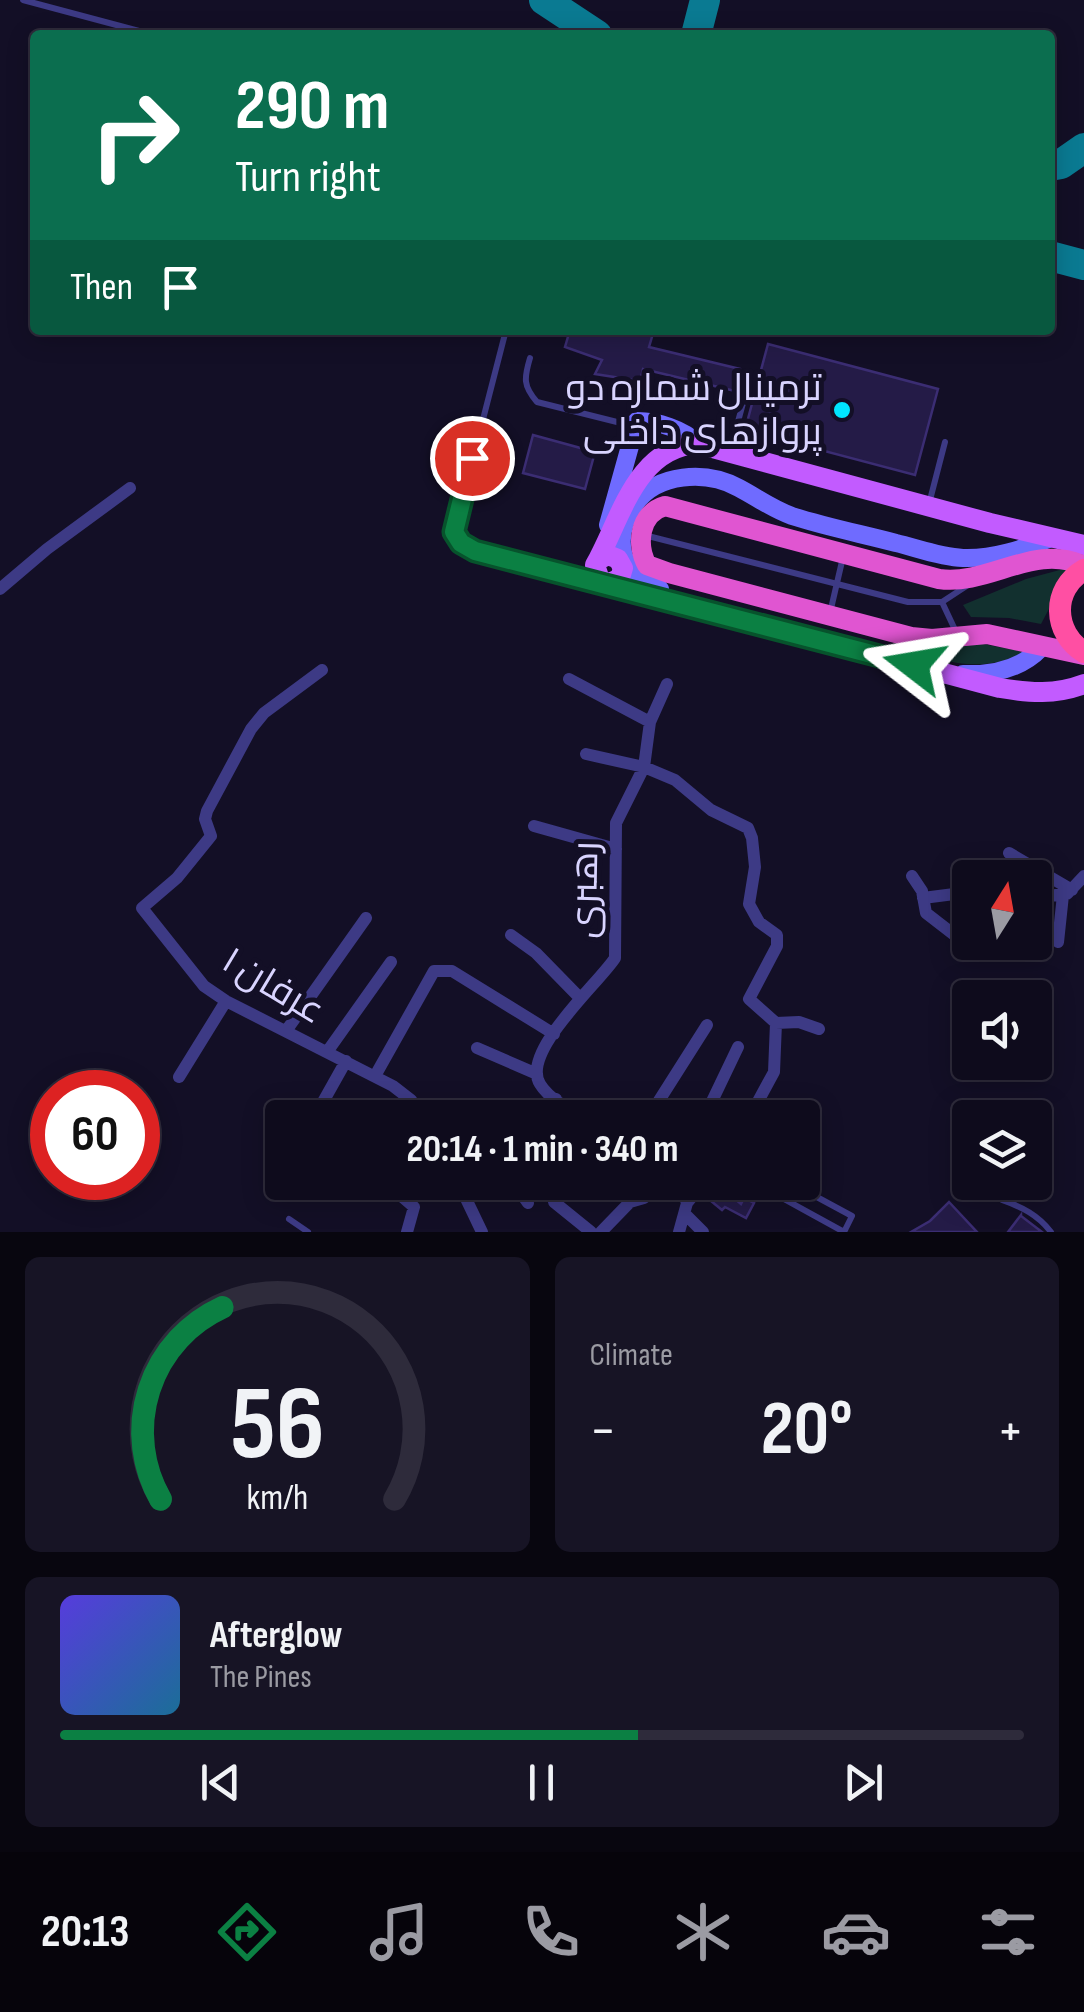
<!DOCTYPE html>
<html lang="en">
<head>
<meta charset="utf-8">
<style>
	:root { --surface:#0e0b1c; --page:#171425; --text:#f1f3f6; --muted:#9b9ba3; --line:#2e2b3b; --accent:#0b8043 }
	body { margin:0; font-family:"Sofia Sans Condensed",Cairo,sans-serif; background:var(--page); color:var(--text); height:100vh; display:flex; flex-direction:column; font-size:38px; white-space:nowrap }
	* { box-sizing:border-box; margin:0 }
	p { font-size:32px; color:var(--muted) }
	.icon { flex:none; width:55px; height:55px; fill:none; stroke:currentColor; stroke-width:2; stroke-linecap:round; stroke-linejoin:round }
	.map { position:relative; height:1232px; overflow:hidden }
	.panel { display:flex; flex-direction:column; gap:25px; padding:25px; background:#08060f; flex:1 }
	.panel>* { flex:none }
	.banner { position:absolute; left:30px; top:30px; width:1025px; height:305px; border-radius:10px; box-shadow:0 5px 25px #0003,0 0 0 2px var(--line); background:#0b6e4f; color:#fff; overflow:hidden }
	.needle { width:65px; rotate:11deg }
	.tools { position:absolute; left:952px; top:860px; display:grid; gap:20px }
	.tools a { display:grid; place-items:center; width:100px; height:100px; border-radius:10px; background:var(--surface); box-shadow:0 5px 25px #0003,0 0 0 2px var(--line); font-size:50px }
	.speed { position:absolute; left:30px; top:1070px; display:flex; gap:20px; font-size:50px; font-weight:700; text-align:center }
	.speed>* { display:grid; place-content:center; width:130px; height:130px; border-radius:50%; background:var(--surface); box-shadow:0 5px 25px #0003,0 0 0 2px var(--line); line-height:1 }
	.speed .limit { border:15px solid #d22; background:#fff; color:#111 }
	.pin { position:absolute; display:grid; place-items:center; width:85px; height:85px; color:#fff; margin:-42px; border:5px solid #fff; border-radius:50%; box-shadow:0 2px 10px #0007 }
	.me { position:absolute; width:110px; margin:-55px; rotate:284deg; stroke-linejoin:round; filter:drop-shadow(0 0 8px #0008) }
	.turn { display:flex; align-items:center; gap:35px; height:210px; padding:0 40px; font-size:45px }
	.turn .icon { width:130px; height:130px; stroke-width:2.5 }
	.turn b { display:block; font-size:70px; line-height:85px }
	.then { display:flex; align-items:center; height:95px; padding:0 40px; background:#0003; gap:20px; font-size:38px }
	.big { font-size:75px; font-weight:700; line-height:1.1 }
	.panel .tile { flex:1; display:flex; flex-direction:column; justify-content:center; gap:15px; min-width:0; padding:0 35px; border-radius:15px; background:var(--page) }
	.panel .dial { align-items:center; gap:0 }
	.dial svg { height:260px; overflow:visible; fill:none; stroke:var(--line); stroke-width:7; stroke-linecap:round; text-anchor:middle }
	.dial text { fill:var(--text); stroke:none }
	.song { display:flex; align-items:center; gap:30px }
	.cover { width:120px; height:120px; border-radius:15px; background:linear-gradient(135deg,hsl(250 70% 55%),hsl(200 70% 35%)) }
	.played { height:10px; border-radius:5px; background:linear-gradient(90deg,var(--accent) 60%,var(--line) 60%) }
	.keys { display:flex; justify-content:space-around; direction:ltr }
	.heat { display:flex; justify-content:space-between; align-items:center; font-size:55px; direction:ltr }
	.panel .tiles { flex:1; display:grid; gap:25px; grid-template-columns:1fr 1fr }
	.tile:last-child { grid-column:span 2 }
	.trip { position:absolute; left:265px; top:1100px; width:555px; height:100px; border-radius:10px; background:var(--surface); box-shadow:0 5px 25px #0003,0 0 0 2px var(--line); font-weight:700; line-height:100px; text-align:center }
	.tab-bar { display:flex; height:160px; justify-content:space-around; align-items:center; background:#06040b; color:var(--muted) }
	.tab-bar .icon { width:70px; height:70px }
	.tab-bar .selected { color:var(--accent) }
	.tab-bar b { font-size:45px; color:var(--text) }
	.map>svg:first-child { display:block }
	.green { fill:#12302f }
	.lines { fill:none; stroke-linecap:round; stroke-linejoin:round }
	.taxiway { stroke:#0a7a92; stroke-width:30 }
	.building { fill:#241b47; stroke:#3b2d73; stroke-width:2.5 }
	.service { stroke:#3d3a85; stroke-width:6 }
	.minor { stroke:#3d3a85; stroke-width:12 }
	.secondary { stroke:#6f6bff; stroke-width:18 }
	.primary { stroke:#c25bff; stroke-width:20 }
	.trunk { stroke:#e055d1; stroke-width:20 }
	.motorway { stroke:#ff4fa3; stroke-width:22 }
	.route-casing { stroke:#07532c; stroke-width:25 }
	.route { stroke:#0b8043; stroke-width:18 }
	.poi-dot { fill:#00e5ff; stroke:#130f26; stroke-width:4 }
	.labels { text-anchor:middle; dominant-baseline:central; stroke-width:10; stroke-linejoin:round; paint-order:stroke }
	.poi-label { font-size:38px; fill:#d9d4ff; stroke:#130f26; text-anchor:end }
	.street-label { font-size:38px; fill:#d9d4ff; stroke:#130f26 }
</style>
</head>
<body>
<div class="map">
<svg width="1084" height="1232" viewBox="0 0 1084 1232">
	<rect width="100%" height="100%" fill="#130f26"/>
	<path class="green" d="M 1071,567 L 1041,624 L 1009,618 L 971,617 L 963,605 L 1026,579 Z
		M 978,643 L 1025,652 C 995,667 971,667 938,659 L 942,648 Z"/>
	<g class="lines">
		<path class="taxiway" d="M 544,0 L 597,35
			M 696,35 L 705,0
			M 1050,166 L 1061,164 L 1084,148
			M 1050,256 L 1084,265"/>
	</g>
	<path class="building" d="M 570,330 L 654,330 L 649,347 L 740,369 L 735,391 L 643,369 L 640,381 L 595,374 L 602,360 L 565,347 Z
		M 768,344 L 938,389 L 915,475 L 745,430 Z
		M 533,435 L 595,452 L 585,489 L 523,473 Z
		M 715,1182 L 741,1204 L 744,1198 L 754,1203 L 746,1218 L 725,1207 L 722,1210 L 705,1196 Z
		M 949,1202 L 977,1232 L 911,1232 L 930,1221 Z
		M 1021,1215 L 1021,1216 L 1042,1232 L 1008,1232 Z"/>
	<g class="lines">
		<path class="service" d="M 23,0 L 154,35
			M 506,330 L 454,532 L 461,543 L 475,551 L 597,583
			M 530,358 C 524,378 523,386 537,402 L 633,426
			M 731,447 L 745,396
			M 930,500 L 945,442
			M 644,535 L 908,602 L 942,602 L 968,585
			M 942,602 L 957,634
			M 830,613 L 843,557
			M 753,1182 L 844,1232 L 852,1216 L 789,1182
			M 1002,1200 C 1022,1207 1038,1215 1051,1232
			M 289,1219 L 308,1232"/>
		<path class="minor" d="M 0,589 L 47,549 L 130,488
			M 322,670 L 264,713 L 251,729 L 207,811 L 205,819 L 211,836 L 177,878 L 142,908 L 204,986 L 226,1001 L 393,1086 L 411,1100 L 422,1118
			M 569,679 L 650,722
			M 586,754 L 644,767 L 675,780 L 711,810 L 748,828 L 752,838 L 755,867 L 749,904 L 759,922 L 777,935 L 777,946 L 749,999 L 776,1023
			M 534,826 L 616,849
			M 1009,853 L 1072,890
			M 912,876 L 922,891 L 926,913 L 957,937
			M 1035,897 L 1067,894 L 1084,876
			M 923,898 L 970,892
			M 511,935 L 536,953 L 579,997
			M 1058,942 L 1063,895
			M 776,1023 L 799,1022 L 819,1029
			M 286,1031 L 366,918
			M 477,1048 L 537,1074
			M 327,1052 L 391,962
			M 375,1076 L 434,971 L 452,971 L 554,1034
			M 179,1077 L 226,1001
			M 314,1118 L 346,1061
			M 544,1118 L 556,1099
			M 585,1118 C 570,1110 549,1099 540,1084 C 520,1052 599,983 615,958 L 616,823 L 644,767 L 650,722 L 667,684
			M 648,1118 L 707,1025
			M 704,1118 L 738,1047
			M 749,1118 L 774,1072 L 776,1023
			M 385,1182 L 414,1207 L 407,1232
			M 458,1182 L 482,1232
			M 513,1182 L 528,1203
			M 569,1186 L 571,1182
			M 554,1202 L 591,1232
			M 687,1203 L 704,1182
			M 685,1214 L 703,1232
			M 601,1232 L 630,1202 L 644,1198 L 666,1182
			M 679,1232 L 687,1203 L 680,1182"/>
		<path class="secondary" d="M 608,525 L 637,421 C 657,421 684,429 698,444
			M 660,589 C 620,576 611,539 635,504 C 657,473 706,470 739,488 C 758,498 772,509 792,516 C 826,527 862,534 896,543 C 917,548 940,557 963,558 C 994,559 1022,549 1051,538
			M 963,674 C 992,675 1020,670 1041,648"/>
		<path class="primary" d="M 598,560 L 608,555 L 618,559 L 623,568 L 620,578 L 610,583 L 600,580 L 595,565 C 621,519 636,447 698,444 L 990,523 L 1084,545
			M 605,583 L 1000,688 C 1030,693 1055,695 1084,684"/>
		<path class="trunk" d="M 1084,566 C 1035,542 989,586 939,579 L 665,506 C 639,513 636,545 647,565 L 669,573 L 911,637 L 932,639 L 987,634 L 1084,655"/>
		<path class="motorway" d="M 1084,570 C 1051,589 1053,633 1084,652"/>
	</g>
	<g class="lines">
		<defs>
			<path id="route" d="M 472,458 L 454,532 L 461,543 L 475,551 L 914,665"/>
		</defs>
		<use href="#route" class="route-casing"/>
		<use href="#route" class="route"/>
	</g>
	<circle class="poi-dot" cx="842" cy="410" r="10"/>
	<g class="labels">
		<g class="poi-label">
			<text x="822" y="388">ترمینال شماره دو<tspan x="822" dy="44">پروازهای داخلی</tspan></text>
		</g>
		<g class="street-label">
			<text transform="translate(585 890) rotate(-89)">رهبری</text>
			<text transform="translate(273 986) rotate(31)">عرفان ۱</text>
		</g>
	</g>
</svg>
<div class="tools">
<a><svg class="needle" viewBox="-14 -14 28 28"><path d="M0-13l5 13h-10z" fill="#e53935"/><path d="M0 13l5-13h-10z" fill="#9b9ba3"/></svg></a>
<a><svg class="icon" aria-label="sound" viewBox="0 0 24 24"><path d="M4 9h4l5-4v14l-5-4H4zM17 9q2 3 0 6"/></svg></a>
<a><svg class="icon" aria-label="layers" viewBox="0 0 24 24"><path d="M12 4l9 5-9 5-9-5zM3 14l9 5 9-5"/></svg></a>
</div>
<div class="speed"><div class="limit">60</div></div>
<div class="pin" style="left:472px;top:458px;background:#d93025"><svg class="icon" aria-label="arrive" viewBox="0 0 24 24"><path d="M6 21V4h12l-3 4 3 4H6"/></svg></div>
<svg class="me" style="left:914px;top:665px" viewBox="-20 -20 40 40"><path d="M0-17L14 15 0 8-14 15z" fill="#0b8043" stroke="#fff" stroke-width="4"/></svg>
<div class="trip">20:14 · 1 min · 340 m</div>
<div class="banner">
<div class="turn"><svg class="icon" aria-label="right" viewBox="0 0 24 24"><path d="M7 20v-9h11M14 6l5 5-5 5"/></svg><div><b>290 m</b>Turn right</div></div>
<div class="then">Then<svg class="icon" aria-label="arrive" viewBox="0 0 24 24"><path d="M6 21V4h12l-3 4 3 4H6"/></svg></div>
</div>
</div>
<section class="panel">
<div class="tiles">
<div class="tile dial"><svg viewBox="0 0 100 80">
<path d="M14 69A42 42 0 1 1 86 69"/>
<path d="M14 69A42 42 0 0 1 33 10" stroke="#0b8043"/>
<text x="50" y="56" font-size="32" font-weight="700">56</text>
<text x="50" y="72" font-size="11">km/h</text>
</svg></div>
<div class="tile"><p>Climate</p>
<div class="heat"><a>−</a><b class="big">20°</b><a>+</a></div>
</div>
<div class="tile">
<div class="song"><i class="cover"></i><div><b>Afterglow</b><p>The Pines</p></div></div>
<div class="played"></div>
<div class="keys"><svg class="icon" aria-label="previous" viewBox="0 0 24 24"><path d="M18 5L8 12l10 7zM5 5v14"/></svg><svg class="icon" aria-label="pause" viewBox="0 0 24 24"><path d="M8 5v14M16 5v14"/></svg><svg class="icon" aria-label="next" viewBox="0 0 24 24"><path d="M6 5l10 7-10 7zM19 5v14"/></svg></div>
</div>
</div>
</section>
<nav class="tab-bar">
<b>20:13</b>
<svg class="icon selected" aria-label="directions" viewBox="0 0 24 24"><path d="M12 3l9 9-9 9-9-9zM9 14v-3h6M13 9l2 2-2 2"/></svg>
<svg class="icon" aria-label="music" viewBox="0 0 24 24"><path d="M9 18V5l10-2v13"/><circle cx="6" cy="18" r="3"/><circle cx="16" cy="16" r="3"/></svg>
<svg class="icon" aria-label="phone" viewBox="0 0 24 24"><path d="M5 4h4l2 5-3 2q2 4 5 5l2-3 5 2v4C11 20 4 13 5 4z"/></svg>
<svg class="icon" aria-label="climate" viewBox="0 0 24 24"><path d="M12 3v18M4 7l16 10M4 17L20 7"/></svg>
<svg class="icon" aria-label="car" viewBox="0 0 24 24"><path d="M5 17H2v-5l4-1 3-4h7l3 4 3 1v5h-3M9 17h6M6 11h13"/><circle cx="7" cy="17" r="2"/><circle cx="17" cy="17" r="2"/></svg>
<svg class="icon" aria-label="filters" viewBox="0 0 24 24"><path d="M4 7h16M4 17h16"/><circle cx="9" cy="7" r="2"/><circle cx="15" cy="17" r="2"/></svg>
</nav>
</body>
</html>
